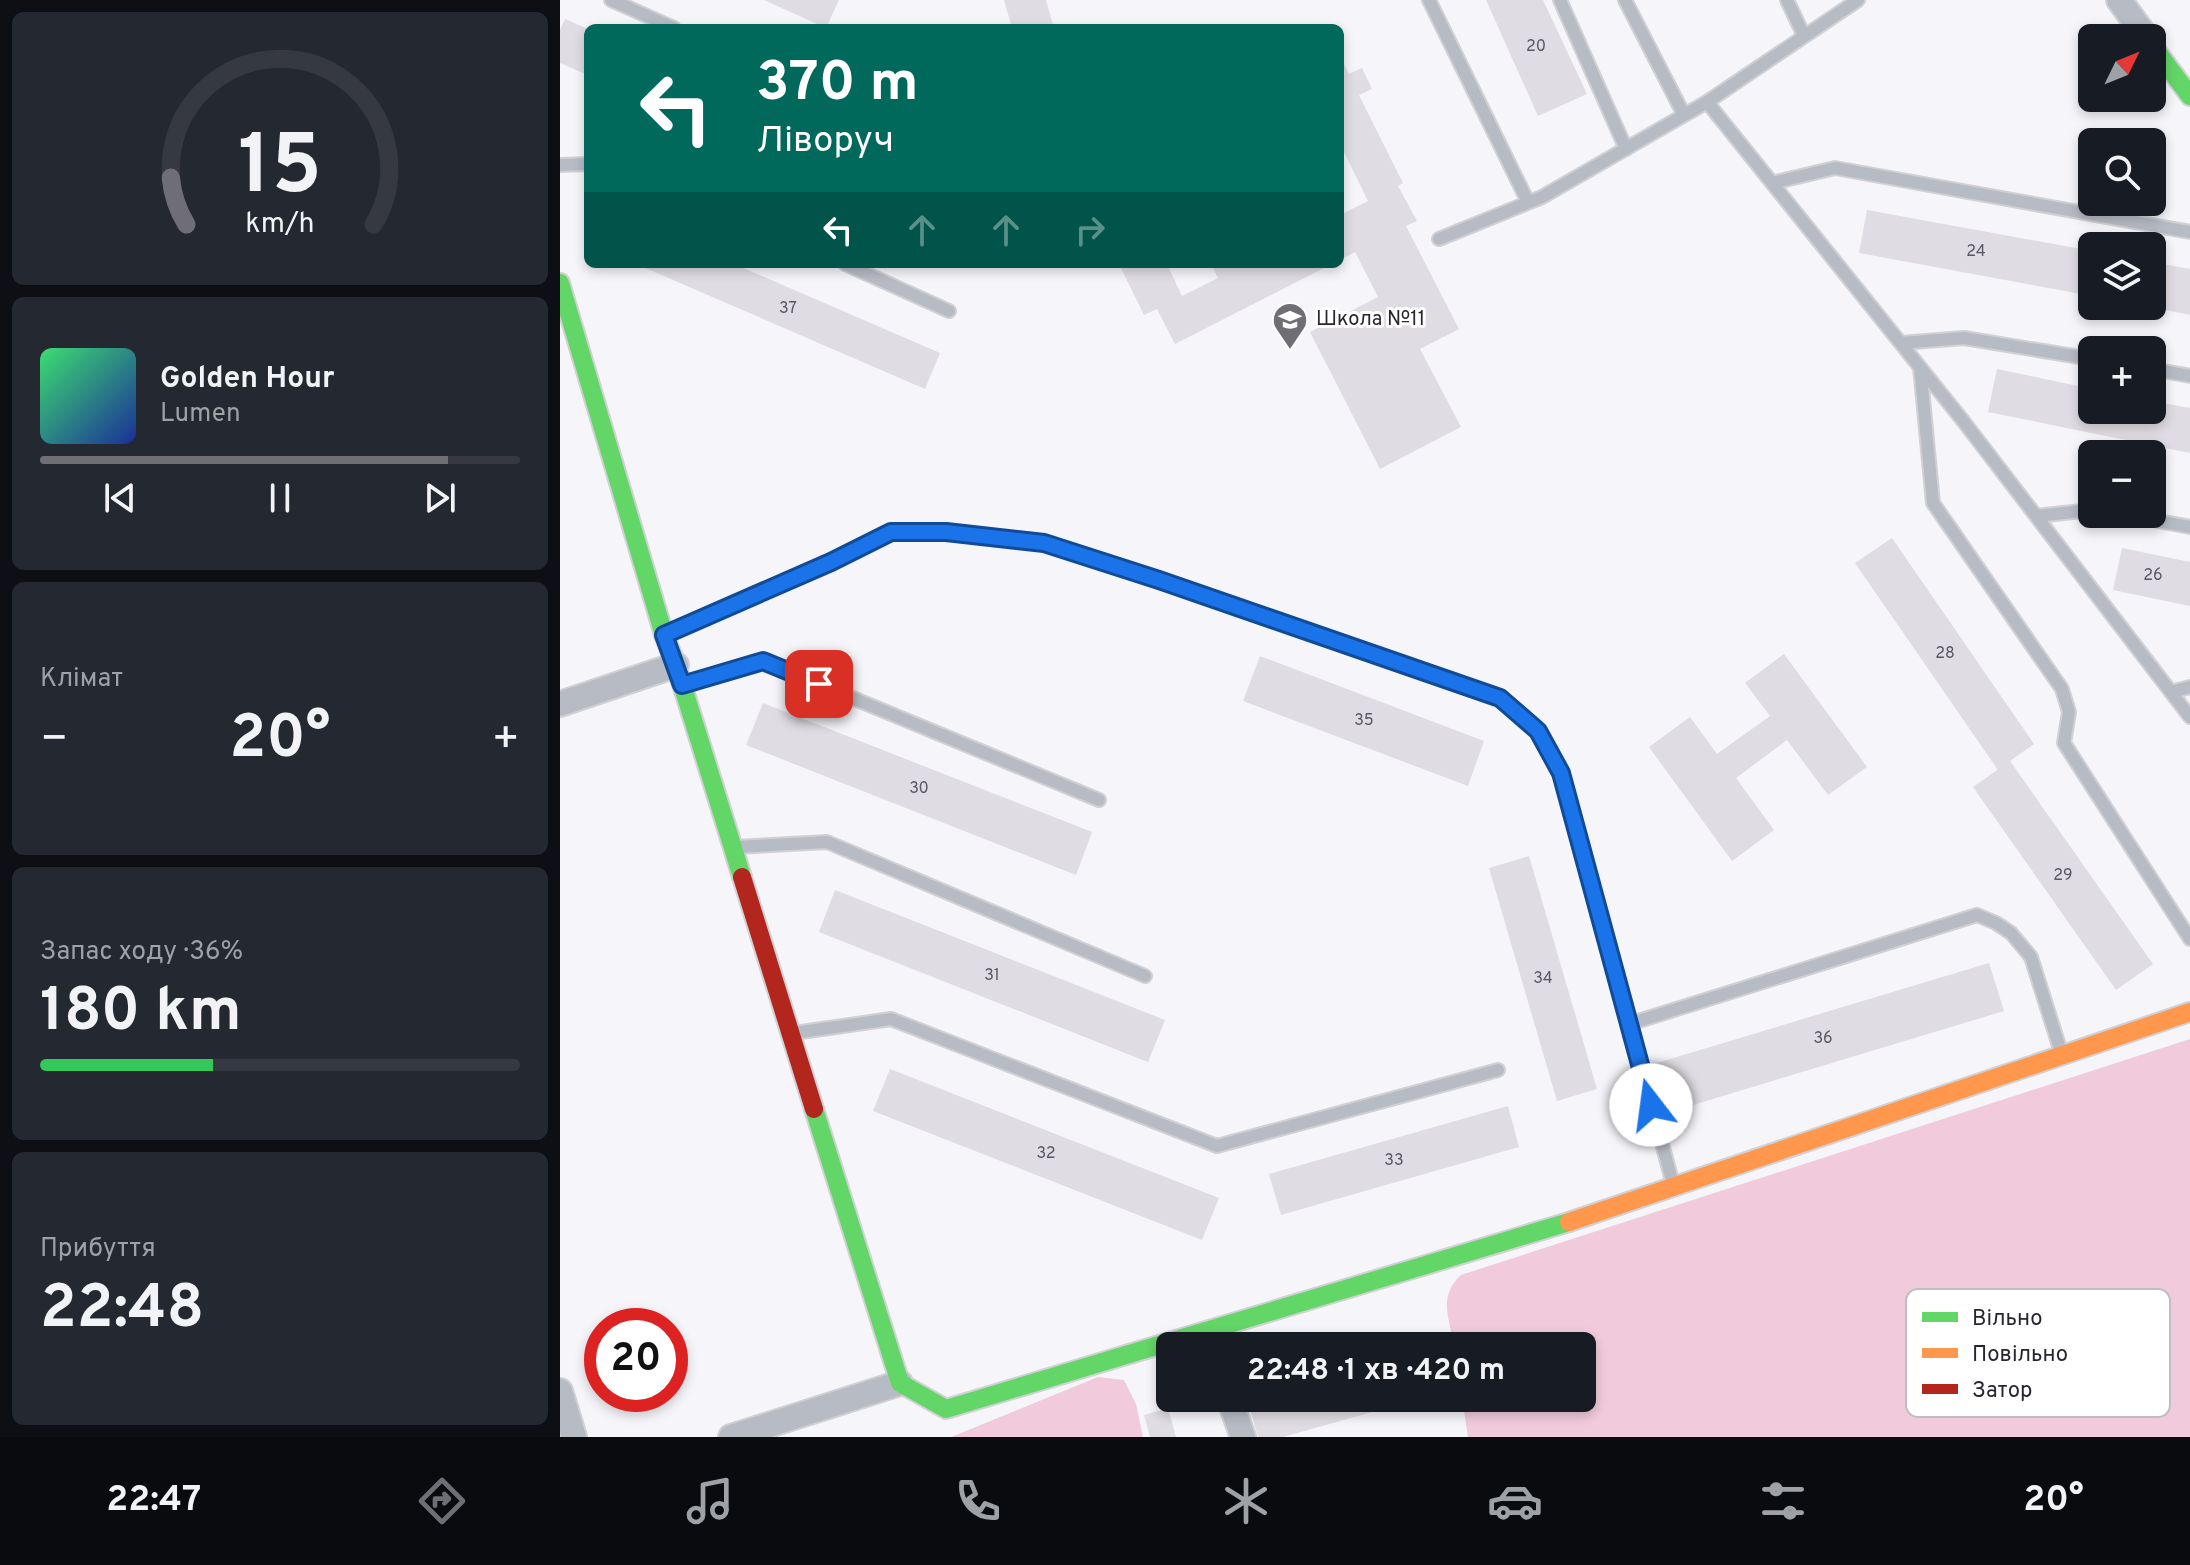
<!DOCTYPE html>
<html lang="uk">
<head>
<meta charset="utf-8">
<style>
	:root { --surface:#171b24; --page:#242831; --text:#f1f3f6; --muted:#9ea1a6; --line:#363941; --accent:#6f6e76 }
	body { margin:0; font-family:Overpass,sans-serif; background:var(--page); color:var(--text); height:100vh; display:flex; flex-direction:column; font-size:30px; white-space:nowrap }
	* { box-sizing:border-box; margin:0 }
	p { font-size:26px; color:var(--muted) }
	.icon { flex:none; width:44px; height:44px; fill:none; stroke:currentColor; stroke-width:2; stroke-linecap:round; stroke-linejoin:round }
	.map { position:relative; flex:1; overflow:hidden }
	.side { display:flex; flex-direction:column; gap:12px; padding:12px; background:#0d0f14; width:560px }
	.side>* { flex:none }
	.guide { position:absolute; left:24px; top:24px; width:760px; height:244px; border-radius:12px; box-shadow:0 4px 12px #0003; background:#00695c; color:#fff; overflow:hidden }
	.needle { width:52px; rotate:47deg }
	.fabs { position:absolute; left:1518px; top:24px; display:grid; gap:16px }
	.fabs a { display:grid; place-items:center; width:88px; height:88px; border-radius:12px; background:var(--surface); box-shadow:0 4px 12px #0003; font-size:40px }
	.speed { position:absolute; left:24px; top:1308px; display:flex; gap:16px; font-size:40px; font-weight:700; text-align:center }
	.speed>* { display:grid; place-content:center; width:104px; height:104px; border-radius:50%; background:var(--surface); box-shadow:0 4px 12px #0003; line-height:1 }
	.speed .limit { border:12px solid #d22; background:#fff; color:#111 }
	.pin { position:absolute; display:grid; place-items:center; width:68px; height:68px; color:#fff; margin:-34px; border-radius:16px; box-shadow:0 4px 12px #0006 }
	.me { position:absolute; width:88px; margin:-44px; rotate:345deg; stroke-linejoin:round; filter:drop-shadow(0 0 6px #0008) }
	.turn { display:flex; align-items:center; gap:28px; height:168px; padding:0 40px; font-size:36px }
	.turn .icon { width:104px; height:104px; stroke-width:2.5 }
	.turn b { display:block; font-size:56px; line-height:68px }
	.lanes { display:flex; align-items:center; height:76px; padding:0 40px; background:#0003; justify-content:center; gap:40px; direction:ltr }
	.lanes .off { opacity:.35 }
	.big { font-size:60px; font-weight:700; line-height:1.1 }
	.side .widget { flex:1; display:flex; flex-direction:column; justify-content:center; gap:12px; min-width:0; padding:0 28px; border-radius:12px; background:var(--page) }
	.side .dial { align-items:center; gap:0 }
	.dial svg { height:208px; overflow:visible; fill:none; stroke:var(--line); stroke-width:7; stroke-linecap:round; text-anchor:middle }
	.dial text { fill:var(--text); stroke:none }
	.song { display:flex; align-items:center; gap:24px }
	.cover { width:96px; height:96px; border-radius:12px; background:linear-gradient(135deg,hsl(140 70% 55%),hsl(230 70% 35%)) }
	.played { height:8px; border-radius:4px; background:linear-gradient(90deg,var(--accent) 85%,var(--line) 85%) }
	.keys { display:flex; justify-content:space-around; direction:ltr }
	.heat { display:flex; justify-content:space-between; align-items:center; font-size:44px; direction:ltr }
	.charge { height:12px; border-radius:6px; background:linear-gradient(90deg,#34c759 36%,var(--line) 0) }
	.trip { position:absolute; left:596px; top:1332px; width:440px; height:80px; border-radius:12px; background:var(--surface); box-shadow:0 4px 12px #0003; font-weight:700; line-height:80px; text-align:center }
	.tab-bar { display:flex; height:128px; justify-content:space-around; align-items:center; background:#090b0e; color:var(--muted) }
	.tab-bar .icon { width:56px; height:56px }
	.tab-bar .on { color:var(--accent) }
	.tab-bar b { font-size:36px; color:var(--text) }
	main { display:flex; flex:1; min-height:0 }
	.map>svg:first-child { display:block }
	.forest { fill:#f1cbdb }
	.building { fill:#e0dce3 }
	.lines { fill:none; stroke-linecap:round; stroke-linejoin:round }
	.lane-casing { stroke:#d1d1d5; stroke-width:16 }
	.street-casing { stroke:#d1d1d5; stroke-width:28 }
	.fast-casing { stroke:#d1d1d5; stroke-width:22 }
	.slow-casing { stroke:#d1d1d5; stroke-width:22 }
	.jam-casing { stroke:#d1d1d5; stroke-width:22 }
	.lane { stroke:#b7bbc4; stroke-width:12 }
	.street { stroke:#b7bbc4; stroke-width:24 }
	.fast { stroke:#63d668; stroke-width:18 }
	.slow { stroke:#ff974d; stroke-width:18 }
	.jam { stroke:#b3261e; stroke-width:18 }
	.route-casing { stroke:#114b97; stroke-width:20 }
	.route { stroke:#1a73e8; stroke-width:14 }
	.labels { text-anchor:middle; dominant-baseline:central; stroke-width:6; stroke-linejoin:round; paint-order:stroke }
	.number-label { font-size:16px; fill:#58565f }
	.poi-label { font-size:20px; fill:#27262f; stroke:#fff; text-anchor:start }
	.key { fill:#fff; stroke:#bebec1; stroke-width:2 }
	.key-label { font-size:22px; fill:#27262f }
</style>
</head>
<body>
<main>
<section class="side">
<div class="widget dial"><svg viewBox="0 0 100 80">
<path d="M14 69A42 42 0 1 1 86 69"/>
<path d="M14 69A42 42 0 0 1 8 51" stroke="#6f6e76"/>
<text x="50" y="56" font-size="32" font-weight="700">15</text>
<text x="50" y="72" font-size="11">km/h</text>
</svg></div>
<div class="widget">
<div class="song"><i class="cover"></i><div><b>Golden Hour</b><p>Lumen</p></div></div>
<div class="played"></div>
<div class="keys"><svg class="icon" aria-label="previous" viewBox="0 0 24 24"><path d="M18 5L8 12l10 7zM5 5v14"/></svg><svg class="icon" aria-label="pause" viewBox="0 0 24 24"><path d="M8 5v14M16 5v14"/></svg><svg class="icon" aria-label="next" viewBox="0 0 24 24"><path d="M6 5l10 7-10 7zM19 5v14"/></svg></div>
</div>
<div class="widget"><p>Клімат</p>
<div class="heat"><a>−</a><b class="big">20°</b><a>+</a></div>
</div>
<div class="widget"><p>Запас ходу · 36%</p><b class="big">180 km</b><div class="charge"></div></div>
<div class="widget"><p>Прибуття</p><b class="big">22:48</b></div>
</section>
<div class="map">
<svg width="1630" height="1437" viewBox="0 0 1630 1437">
	<rect width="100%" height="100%" fill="#f5f5fa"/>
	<path class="forest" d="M 1630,1039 L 1630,1437 L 908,1437 L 902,1398 L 1022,1398 L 1022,1346 L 894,1346 C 889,1318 878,1296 901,1275 Z
		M 538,1377 L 564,1380 L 576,1404 L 583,1437 L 391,1437 Z"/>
	<path class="building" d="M 204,0 L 279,0 L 266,28 Z
		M 444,0 L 486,0 L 494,28 L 452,28 Z
		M 926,0 L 983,0 L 1027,94 L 978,116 Z
		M 5,19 L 28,29 L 28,75 L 0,63 L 0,30 Z
		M 780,56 L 789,74 L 802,68 L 812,89 L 799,95 L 843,183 L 838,186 L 857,221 L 846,226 L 899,329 L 860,349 L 901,427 L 820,469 L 750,332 L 818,297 L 795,252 L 780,260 L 780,215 L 808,201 L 780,144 Z
		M 1307,210 L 1532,251 L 1532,296 L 1299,253 Z
		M 1592,262 L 1630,269 L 1630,315 L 1592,307 Z
		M 76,264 L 174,264 L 380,353 L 365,389 Z
		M 559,264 L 607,264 L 622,296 L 658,278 L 651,264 L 772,264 L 615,344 L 597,309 L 584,315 Z
		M 1437,369 L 1532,389 L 1532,410 L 1592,410 L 1592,401 L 1630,408 L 1630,453 L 1428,412 Z
		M 1332,538 L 1474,744 L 1450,761 L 1593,964 L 1556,990 L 1413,787 L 1440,768 L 1438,770 L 1295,563 Z
		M 1562,548 L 1630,562 L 1630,606 L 1553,590 Z
		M 1224,654 L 1307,767 L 1268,795 L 1227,740 L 1176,778 L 1214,830 L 1172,861 L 1089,747 L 1130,717 L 1157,754 L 1210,716 L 1185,683 Z
		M 700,656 L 924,741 L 908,786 L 683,701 Z
		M 203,703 L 532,832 L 516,875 L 186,745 Z
		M 969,856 L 1037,1089 L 997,1101 L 929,868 Z
		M 275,890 L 605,1020 L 588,1062 L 259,932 Z
		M 1429,963 L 1444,1011 L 1103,1114 L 1090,1065 Z
		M 330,1069 L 659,1198 L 642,1240 L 313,1111 Z
		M 948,1106 L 959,1147 L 721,1215 L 709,1174 Z
		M 727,1398 L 840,1398 L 841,1404 L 723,1437 L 698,1437 L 690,1409 Z
		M 608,1408 L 616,1437 L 590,1437 L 584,1415 Z"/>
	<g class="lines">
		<defs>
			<path id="lane" d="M 51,0 L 114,28
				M 869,0 L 968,202
				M 1000,0 L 1066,149
				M 1065,0 L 1124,115
				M 1227,0 L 1244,36
				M 1147,102 L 1404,422 L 1630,717
				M 0,165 L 28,164
				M 1212,183 L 1275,168 L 1630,232
				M 879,239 L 982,197 L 1147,102 L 1298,0
				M 285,264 L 389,311
				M 1341,343 L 1404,338 L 1532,359
				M 1360,367 L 1373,503 L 1502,689 L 1509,712 L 1504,743 L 1630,939
				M 1592,369 L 1630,376
				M 1560,514 L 1630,527
				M 1476,516 L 1532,510
				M 107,634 L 271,562 L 331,532 L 386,532 L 484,543 L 599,580 L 940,698 L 978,731 L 1001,773 L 1113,1184
				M 125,684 L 203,661 L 539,800
				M 1611,692 L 1630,687
				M 176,847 L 267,842 L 585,976
				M 1069,1024 L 1417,915 L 1436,923 L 1451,933 L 1471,957 L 1501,1052
				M 234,1033 L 331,1019 L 657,1146 L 938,1070"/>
			<path id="street" d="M 1559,0 L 1587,38
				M 0,704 L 116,665
				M 0,1391 L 14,1437
				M 669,1398 L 683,1437
				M 171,1437 L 340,1383"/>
			<path id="fast" d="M 1592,45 L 1630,96
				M 0,283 L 104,635 L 116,665 L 182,877
				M 254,1109 L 340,1383 L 386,1409 L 1009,1222"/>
			<path id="slow" d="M 1009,1222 L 1630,1012"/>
			<path id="jam" d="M 182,877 L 254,1109"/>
		</defs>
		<use href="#lane" class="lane-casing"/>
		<use href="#street" class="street-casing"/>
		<use href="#fast" class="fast-casing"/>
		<use href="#slow" class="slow-casing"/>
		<use href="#jam" class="jam-casing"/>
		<use href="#lane" class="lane"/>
		<use href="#street" class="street"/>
		<use href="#fast" class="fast"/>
		<use href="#slow" class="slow"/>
		<use href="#jam" class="jam"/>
	</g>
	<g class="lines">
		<defs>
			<path id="route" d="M 259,684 L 203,661 L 122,685 L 104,635 L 271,562 L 331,532 L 386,532 L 484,543 L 599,580 L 940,698 L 978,731 L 1001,773 L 1091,1105"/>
		</defs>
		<use href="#route" class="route-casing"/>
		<use href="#route" class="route"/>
	</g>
	<defs>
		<symbol id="school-pin" viewBox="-11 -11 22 30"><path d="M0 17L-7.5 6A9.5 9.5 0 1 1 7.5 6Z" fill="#6f6e76" stroke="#fff"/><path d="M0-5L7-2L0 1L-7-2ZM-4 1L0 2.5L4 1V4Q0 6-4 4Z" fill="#fff"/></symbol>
	</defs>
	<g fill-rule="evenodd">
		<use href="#school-pin" x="710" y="300" width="40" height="54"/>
	</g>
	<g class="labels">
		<g class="number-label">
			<text x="976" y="47">20</text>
			<text x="1416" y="252">24</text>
			<text x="228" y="309">37</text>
			<text x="1593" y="576">26</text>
			<text x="1385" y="654">28</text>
			<text x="804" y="721">35</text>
			<text x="359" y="789">30</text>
			<text x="1503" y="876">29</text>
			<text x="432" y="976">31</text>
			<text x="983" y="979">34</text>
			<text x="1263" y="1039">36</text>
			<text x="486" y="1154">32</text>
			<text x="834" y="1161">33</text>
		</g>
		<g class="poi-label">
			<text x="756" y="320">Школа №11</text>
		</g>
	</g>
	<rect x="1346" y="1289" width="264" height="128" rx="12" class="key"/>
	<rect x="1362" y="1312" width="36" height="10" fill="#63d668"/>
	<rect x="1362" y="1348" width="36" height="10" fill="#ff974d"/>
	<rect x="1362" y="1384" width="36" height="10" fill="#b3261e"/>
	<g class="key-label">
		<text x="1412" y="1325">Вільно</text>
		<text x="1412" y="1361">Повільно</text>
		<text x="1412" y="1397">Затор</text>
	</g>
</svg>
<div class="fabs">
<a><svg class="needle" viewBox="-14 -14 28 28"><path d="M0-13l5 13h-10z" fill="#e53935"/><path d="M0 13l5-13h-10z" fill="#9ea1a6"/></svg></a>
<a><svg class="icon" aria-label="search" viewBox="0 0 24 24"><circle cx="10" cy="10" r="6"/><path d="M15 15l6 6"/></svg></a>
<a><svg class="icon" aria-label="layers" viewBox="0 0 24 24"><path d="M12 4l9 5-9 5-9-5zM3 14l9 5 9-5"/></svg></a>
<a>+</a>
<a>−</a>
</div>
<div class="speed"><div class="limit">20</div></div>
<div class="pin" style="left:259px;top:684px;background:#d93025"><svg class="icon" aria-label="arrive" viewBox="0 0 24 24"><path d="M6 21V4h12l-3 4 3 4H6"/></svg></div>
<svg class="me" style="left:1091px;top:1105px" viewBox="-20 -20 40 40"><circle r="19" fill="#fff"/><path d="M0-13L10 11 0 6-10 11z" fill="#1a73e8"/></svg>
<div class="trip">22:48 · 1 хв · 420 m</div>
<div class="guide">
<div class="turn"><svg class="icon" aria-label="left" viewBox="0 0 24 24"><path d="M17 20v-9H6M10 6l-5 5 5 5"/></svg><div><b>370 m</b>Ліворуч</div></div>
<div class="lanes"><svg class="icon" aria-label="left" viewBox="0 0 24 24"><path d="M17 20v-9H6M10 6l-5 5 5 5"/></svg><svg class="icon off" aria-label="ahead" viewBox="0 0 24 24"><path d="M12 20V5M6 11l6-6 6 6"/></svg><svg class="icon off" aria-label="ahead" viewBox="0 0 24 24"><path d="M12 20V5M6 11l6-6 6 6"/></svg><svg class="icon off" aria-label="right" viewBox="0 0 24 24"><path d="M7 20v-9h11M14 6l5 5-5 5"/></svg></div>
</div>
</div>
</main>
<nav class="tab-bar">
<b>22:47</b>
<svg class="icon on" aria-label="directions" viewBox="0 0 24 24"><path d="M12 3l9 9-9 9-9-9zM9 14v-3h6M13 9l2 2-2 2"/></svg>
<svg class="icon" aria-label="music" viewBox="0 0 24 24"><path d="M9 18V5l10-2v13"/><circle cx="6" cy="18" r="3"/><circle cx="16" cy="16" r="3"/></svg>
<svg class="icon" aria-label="phone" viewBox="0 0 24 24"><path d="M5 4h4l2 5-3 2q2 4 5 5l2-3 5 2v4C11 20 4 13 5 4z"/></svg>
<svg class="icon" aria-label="climate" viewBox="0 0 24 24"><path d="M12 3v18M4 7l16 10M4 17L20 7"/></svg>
<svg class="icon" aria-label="car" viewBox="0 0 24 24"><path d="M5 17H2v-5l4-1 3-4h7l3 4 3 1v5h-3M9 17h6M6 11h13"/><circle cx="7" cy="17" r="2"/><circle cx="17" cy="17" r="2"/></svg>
<svg class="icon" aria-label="filters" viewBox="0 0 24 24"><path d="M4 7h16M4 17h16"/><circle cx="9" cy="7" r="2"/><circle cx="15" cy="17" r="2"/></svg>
<b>20°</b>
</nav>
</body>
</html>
